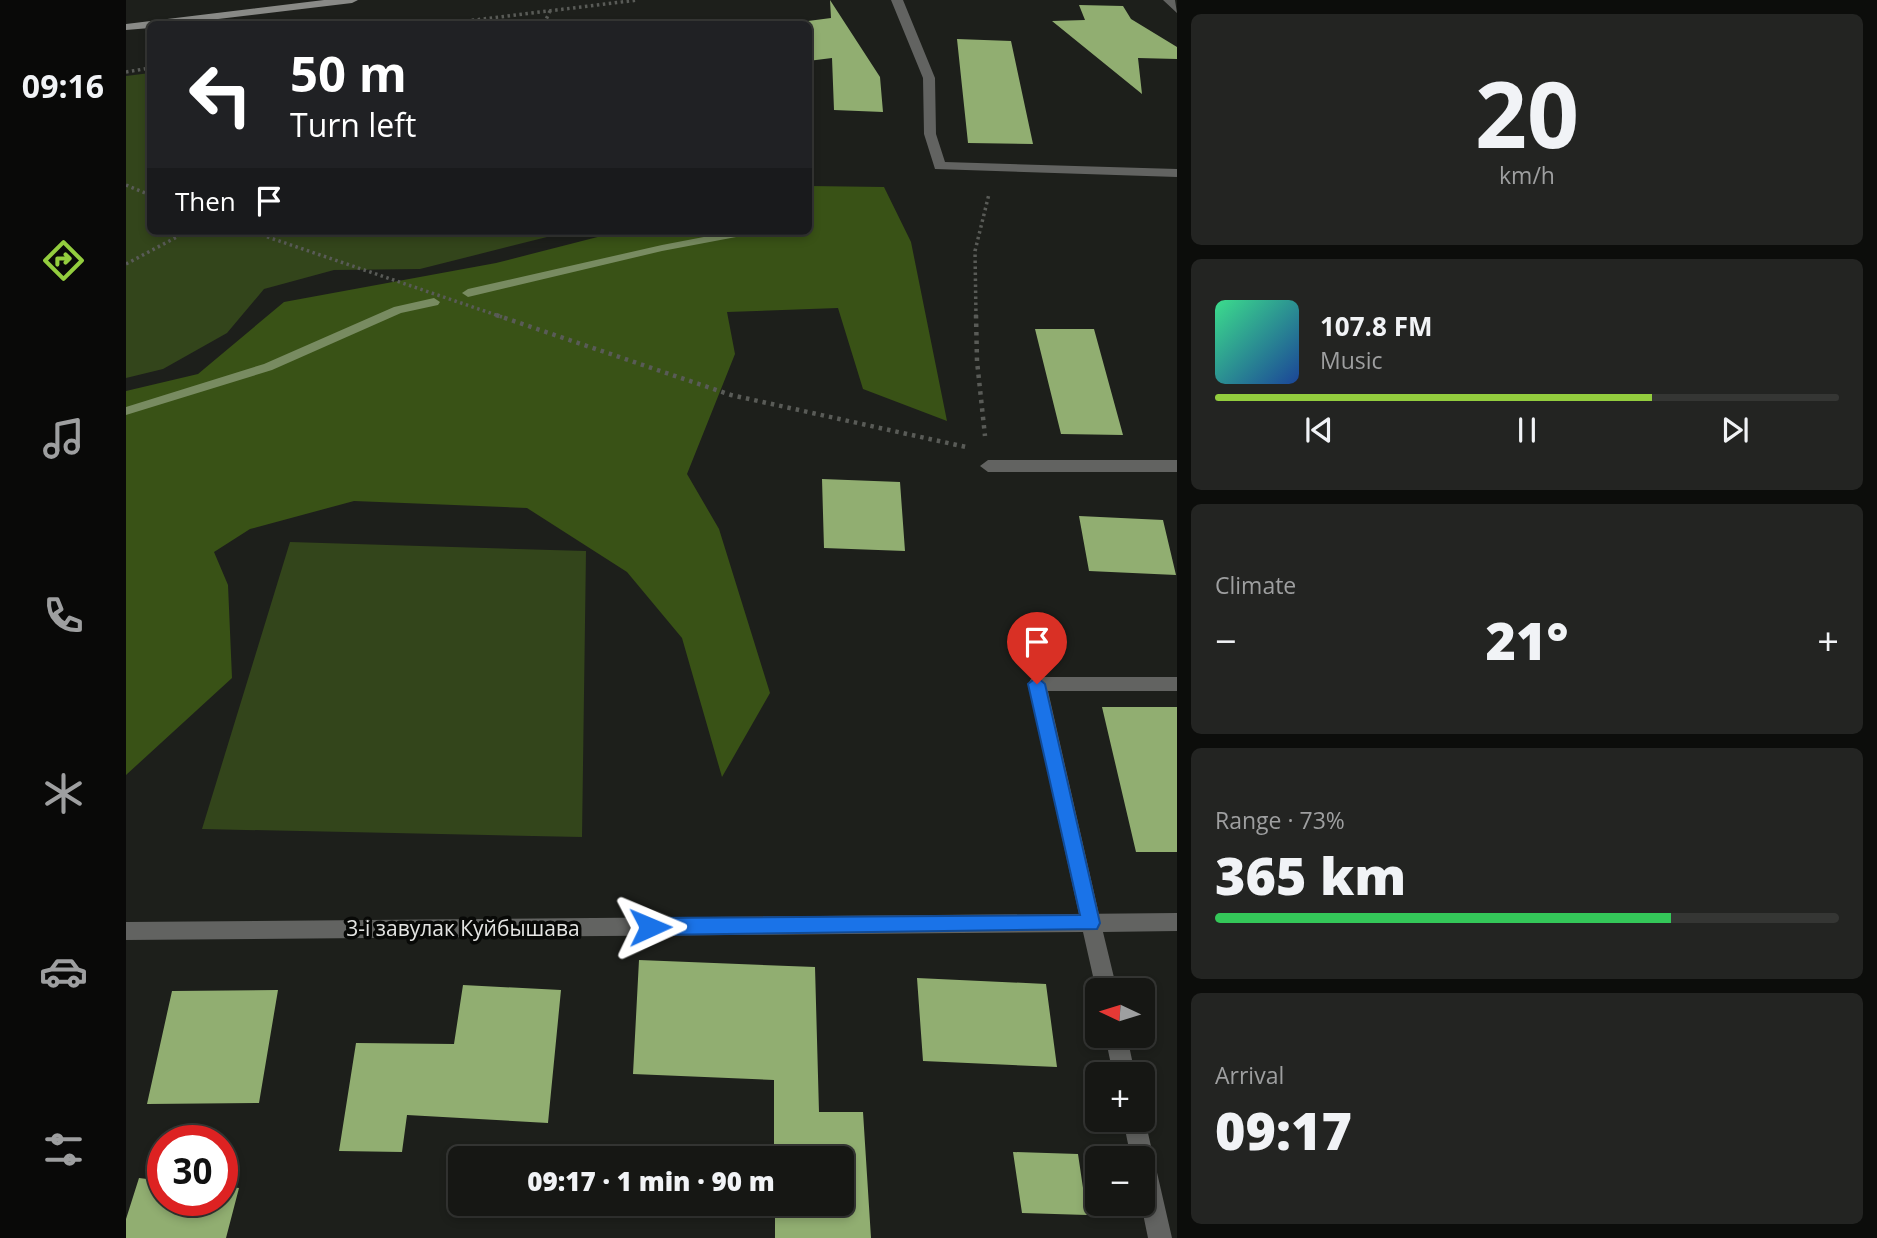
<!DOCTYPE html>
<html lang="en">
<head>
<meta charset="utf-8">
<style>
	:root { --surface:#161714; --page:#232422; --text:#f1f3f6; --muted:#9e9fa0; --line:#353634; --accent:#93cd3e }
	body { margin:0; font-family:"Open Sans",sans-serif; background:var(--page); color:var(--text); height:100vh; display:flex; flex-direction:column; font-size:26px; white-space:nowrap }
	* { box-sizing:border-box; margin:0 }
	p { font-size:23px; color:var(--muted) }
	.icon { flex:none; width:38px; height:38px; fill:none; stroke:currentColor; stroke-width:2; stroke-linecap:round; stroke-linejoin:round }
	.map { position:relative; flex:1; overflow:hidden }
	.drawer { display:flex; flex-direction:column; gap:14px; padding:14px; background:#0c0d0b; width:700px }
	.drawer>* { flex:none }
	.banner { position:absolute; left:21px; top:21px; width:665px; height:214px; border-radius:10px; box-shadow:0 4px 10px #0003,0 0 0 2px var(--line); background:#202124; color:#fff; overflow:hidden }
	.needle { width:46px; rotate:274deg }
	.tools { position:absolute; left:959px; top:978px; display:grid; gap:14px }
	.tools a { display:grid; place-items:center; width:70px; height:70px; border-radius:10px; background:var(--surface); box-shadow:0 4px 10px #0003,0 0 0 2px var(--line); font-size:35px }
	.speed { position:absolute; left:21px; top:1125px; display:flex; gap:14px; font-size:35px; font-weight:700; text-align:center }
	.speed>* { display:grid; place-content:center; width:91px; height:91px; border-radius:50%; background:var(--surface); box-shadow:0 4px 10px #0003,0 0 0 2px var(--line); line-height:1 }
	.speed .limit { border:10px solid #d22; background:#fff; color:#111 }
	.pin { position:absolute; display:grid; place-items:center; width:60px; height:60px; color:#fff; margin:-72px -30px; border-radius:50% 50% 50% 0; rotate:-45deg; box-shadow:0 0 7px #0007 }
	.pin .icon { rotate:45deg }
	.me { position:absolute; width:77px; margin:-38px; rotate:89deg; stroke-linejoin:round; filter:drop-shadow(0 0 5px #0008) }
	.turn { display:flex; align-items:center; gap:24px; height:147px; padding:0 28px; font-size:32px }
	.turn .icon { width:91px; height:91px; stroke-width:2.5 }
	.turn b { display:block; font-size:49px; line-height:60px }
	.then { display:flex; align-items:center; height:66px; padding:0 28px; background:#0003; gap:14px; font-size:26px }
	.big { font-size:52px; font-weight:800; line-height:1.1 }
	.drawer .tile { flex:1; display:flex; flex-direction:column; justify-content:center; gap:10px; min-width:0; padding:0 24px; border-radius:10px; background:var(--page) }
	.drawer .dial { align-items:center; gap:0 }
	.dial b { font-size:91px; line-height:1 }
	.song { display:flex; align-items:center; gap:21px }
	.cover { width:84px; height:84px; border-radius:10px; background:linear-gradient(135deg,hsl(150 70% 55%),hsl(220 70% 35%)) }
	.played { height:7px; border-radius:4px; background:linear-gradient(90deg,var(--accent) 70%,var(--line) 70%) }
	.keys { display:flex; justify-content:space-around; direction:ltr }
	.heat { display:flex; justify-content:space-between; align-items:center; font-size:38px; direction:ltr }
	.charge { height:10px; border-radius:5px; background:linear-gradient(90deg,#34c759 73%,var(--line) 0) }
	.trip { position:absolute; left:322px; top:1146px; width:406px; height:70px; border-radius:10px; background:var(--surface); box-shadow:0 4px 10px #0003,0 0 0 2px var(--line); font-weight:800; line-height:70px; text-align:center }
	main { display:flex; flex:1; min-height:0 }
	.tab-bar { display:flex; flex-direction:column; width:126px; justify-content:space-around; align-items:center; background:#090908; color:var(--muted) }
	.tab-bar .icon { width:49px; height:49px }
	.tab-bar .selected { color:var(--accent) }
	.tab-bar b { font-size:32px; color:var(--text) }
	.map>svg:first-child { display:block }
	.green { fill:#33451b }
	.forest { fill:#395216 }
	.lines { fill:none; stroke-linecap:round; stroke-linejoin:round }
	.stream { fill:#788b61; fill-rule:evenodd }
	.building { fill:#91ae71 }
	.path-far1 { stroke:#595b57; stroke-width:3.5; stroke-dasharray:2.5 3.5; stroke-linecap:butt }
	.path { stroke:#595b57; stroke-width:4.5; stroke-dasharray:3.5 5; stroke-linecap:butt }
	.lane { fill:#626361; fill-rule:evenodd }
	.street { fill:#626361; fill-rule:evenodd }
	.secondary { fill:#898a87; fill-rule:evenodd }
	.route { fill:#1a73e8; stroke:#114b97; stroke-width:2 }
	.labels { text-anchor:middle; dominant-baseline:central; stroke-width:7; stroke-linejoin:round; paint-order:stroke }
	.street-label { font-size:21px; fill:#e4e5e3; stroke:#080907 }
</style>
</head>
<body>
<main>
<nav class="tab-bar">
<b>09:16</b>
<svg class="icon selected" aria-label="directions" viewBox="0 0 24 24"><path d="M12 3l9 9-9 9-9-9zM9 14v-3h6M13 9l2 2-2 2"/></svg>
<svg class="icon" aria-label="music" viewBox="0 0 24 24"><path d="M9 18V5l10-2v13"/><circle cx="6" cy="18" r="3"/><circle cx="16" cy="16" r="3"/></svg>
<svg class="icon" aria-label="phone" viewBox="0 0 24 24"><path d="M5 4h4l2 5-3 2q2 4 5 5l2-3 5 2v4C11 20 4 13 5 4z"/></svg>
<svg class="icon" aria-label="climate" viewBox="0 0 24 24"><path d="M12 3v18M4 7l16 10M4 17L20 7"/></svg>
<svg class="icon" aria-label="car" viewBox="0 0 24 24"><path d="M5 17H2v-5l4-1 3-4h7l3 4 3 1v5h-3M9 17h6M6 11h13"/><circle cx="7" cy="17" r="2"/><circle cx="17" cy="17" r="2"/></svg>
<svg class="icon" aria-label="filters" viewBox="0 0 24 24"><path d="M4 7h16M4 17h16"/><circle cx="9" cy="7" r="2"/><circle cx="15" cy="17" r="2"/></svg>
</nav>
<div class="map">
<svg width="1051" height="1238" viewBox="0 0 1051 1238">
	<rect width="100%" height="100%" fill="#1d1f1b"/>
	<path class="green" d="M 24,73 L 24,231 L 445,231 L 294,269 L 208,270 L 138,289 L 101,333 L 37,369 L 0,378 L 0,76 Z
		M 164,542 L 460,551 L 456,837 L 76,829 Z"/>
	<path class="forest" d="M 683,186 L 758,187 L 785,242 L 821,421 L 737,389 L 712,308 L 601,312 L 609,354 L 561,474 L 593,529 L 644,693 L 596,777 L 556,638 L 501,572 L 401,508 L 228,501 L 124,529 L 88,552 L 102,585 L 106,678 L 0,775 L 0,391 L 72,374 L 158,302 L 370,263 L 495,231 L 682,231 Z"/>
	<g class="lines">
		<path class="stream" d="M 609,231 L 631,231 L 626,234 L 536,251 L 342,297 L 336,293 L 342,289 L 536,245 Z
			M 308,298 L 314,302 L 312,305 L 275,313 L 146,370 L 0,415 L 0,407 L 138,364 L 268,307 Z"/>
	</g>
	<path class="building" d="M 704,0 L 754,77 L 757,112 L 708,110 L 706,58 L 682,61 L 682,21 L 705,18 Z
		M 953,5 L 997,6 L 1005,19 L 1051,47 L 1051,59 L 1012,58 L 1016,94 L 926,21 L 959,20 Z
		M 831,39 L 885,41 L 907,144 L 842,143 Z
		M 909,329 L 968,329 L 997,435 L 935,434 Z
		M 696,479 L 774,482 L 779,551 L 698,548 Z
		M 953,516 L 1037,520 L 1050,575 L 963,571 Z
		M 976,707 L 1051,707 L 1051,852 L 1010,852 Z
		M 513,960 L 689,967 L 693,1112 L 737,1112 L 745,1238 L 649,1238 L 649,1204 L 716,1204 L 716,1158 L 648,1158 L 648,1080 L 507,1074 Z
		M 791,978 L 920,984 L 931,1067 L 797,1061 Z
		M 337,985 L 435,990 L 422,1123 L 281,1115 L 276,1152 L 213,1151 L 230,1043 L 328,1044 Z
		M 152,990 L 133,1103 L 21,1104 L 46,991 Z
		M 887,1152 L 952,1154 L 961,1215 L 896,1213 Z
		M 13,1178 L 37,1181 L 37,1200 L 96,1200 L 96,1186 L 113,1188 L 100,1238 L 0,1238 L 0,1219 Z"/>
	<g class="lines">
		<path class="path-far1" d="M 316,24 L 512,0
			M 418,24 L 424,11
			M 0,72 L 24,68
			M 0,185 L 24,195
			M 124,231 L 376,317
			M 0,264 L 62,231
			M 850,317 L 849,251 L 863,194"/>
		<path class="path" d="M 370,315 L 605,395 L 840,447
			M 850,315 L 851,361 L 859,436"/>
		<path class="lane" d="M 1037,0 L 1049,0 L 1051,13 Z
			M 911,677 L 1051,677 L 1051,691 L 922,691 L 975,923 L 972,930 L 965,932 L 958,930 L 955,923 L 902,684 L 905,679 Z"/>
		<path class="street" d="M 765,0 L 777,0 L 809,78 L 810,134 L 819,162 L 1051,169 L 1051,177 L 809,169 L 798,134 L 797,78 Z
			M 862,460 L 1051,460 L 1051,472 L 862,472 L 854,466 Z
			M 1051,913 L 1051,931 L 977,932 L 991,990 L 971,990 L 971,994 L 957,932 L 0,940 L 0,922 Z
			M 979,1036 L 1001,1036 L 1009,1074 L 987,1074 Z
			M 1017,1114 L 1019,1120 L 1046,1238 L 1022,1238 L 1015,1204 L 1017,1158 L 1005,1158 L 997,1120 L 1017,1120 Z"/>
		<path class="secondary" d="M 198,0 L 232,0 L 226,3 L 50,24 L 24,24 L 24,28 L 0,30 L 0,24 Z"/>
	</g>
	<path class="route" d="M 911,677 L 919,684 L 974,923 L 971,929 L 524,935 L 517,933 L 514,927 L 517,921 L 524,918 L 954,915 L 902,684 Z"/>
	<g class="labels">
		<g class="street-label">
			<text x="337" y="928">3-і завулак Куйбышава</text>
		</g>
	</g>
</svg>
<div class="tools">
<a><svg class="needle" viewBox="-14 -14 28 28"><path d="M0-13l5 13h-10z" fill="#e53935"/><path d="M0 13l5-13h-10z" fill="#9e9fa0"/></svg></a>
<a>+</a>
<a>−</a>
</div>
<div class="speed"><div class="limit">30</div></div>
<div class="pin" style="left:911px;top:684px;background:#d93025"><svg class="icon" aria-label="arrive" viewBox="0 0 24 24"><path d="M6 21V4h12l-3 4 3 4H6"/></svg></div>
<svg class="me" style="left:524px;top:927px" viewBox="-20 -20 40 40"><path d="M0-17L14 15 0 8-14 15z" fill="#1a73e8" stroke="#fff" stroke-width="4"/></svg>
<div class="trip">09:17 · 1 min · 90 m</div>
<div class="banner">
<div class="turn"><svg class="icon" aria-label="left" viewBox="0 0 24 24"><path d="M17 20v-9H6M10 6l-5 5 5 5"/></svg><div><b>50 m</b>Turn left</div></div>
<div class="then">Then<svg class="icon" aria-label="arrive" viewBox="0 0 24 24"><path d="M6 21V4h12l-3 4 3 4H6"/></svg></div>
</div>
</div>
<section class="drawer">
<div class="tile dial"><b>20</b><p>km/h</p></div>
<div class="tile">
<div class="song"><i class="cover"></i><div><b>107.8 FM</b><p>Music</p></div></div>
<div class="played"></div>
<div class="keys"><svg class="icon" aria-label="previous" viewBox="0 0 24 24"><path d="M18 5L8 12l10 7zM5 5v14"/></svg><svg class="icon" aria-label="pause" viewBox="0 0 24 24"><path d="M8 5v14M16 5v14"/></svg><svg class="icon" aria-label="next" viewBox="0 0 24 24"><path d="M6 5l10 7-10 7zM19 5v14"/></svg></div>
</div>
<div class="tile"><p>Climate</p>
<div class="heat"><a>−</a><b class="big">21°</b><a>+</a></div>
</div>
<div class="tile"><p>Range · 73%</p><b class="big">365 km</b><div class="charge"></div></div>
<div class="tile"><p>Arrival</p><b class="big">09:17</b></div>
</section>
</main>
</body>
</html>
